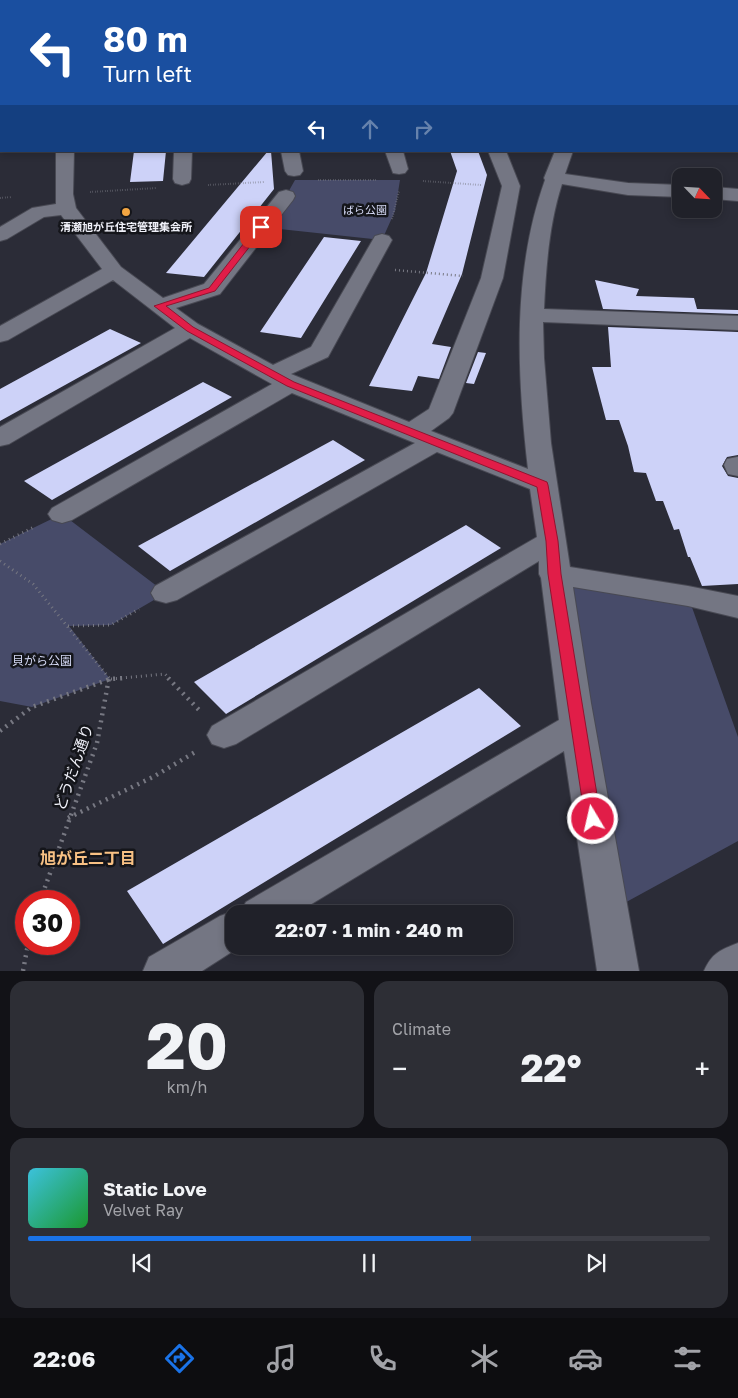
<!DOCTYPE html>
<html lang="en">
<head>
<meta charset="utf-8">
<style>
	:root { --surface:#202129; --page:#2d2e35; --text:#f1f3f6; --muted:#a2a3a8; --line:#3d3e46; --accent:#1a73e8 }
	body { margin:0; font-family:"Golos Text","Noto Sans JP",sans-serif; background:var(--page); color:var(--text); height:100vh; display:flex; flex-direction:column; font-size:19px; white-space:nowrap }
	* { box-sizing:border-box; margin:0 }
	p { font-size:16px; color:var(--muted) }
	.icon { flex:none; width:28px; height:28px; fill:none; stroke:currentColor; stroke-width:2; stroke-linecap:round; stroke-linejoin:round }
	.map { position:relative; height:971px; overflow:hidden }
	.drawer { display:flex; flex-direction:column; gap:10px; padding:10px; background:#121217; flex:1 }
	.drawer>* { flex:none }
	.hud { position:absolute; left:0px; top:0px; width:739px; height:152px; box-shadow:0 2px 8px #0003,0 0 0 1px var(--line); background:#1a4fa0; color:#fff; overflow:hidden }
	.needle { width:32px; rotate:115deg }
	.fabs { position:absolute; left:672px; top:168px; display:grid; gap:10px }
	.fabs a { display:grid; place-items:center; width:50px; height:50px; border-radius:10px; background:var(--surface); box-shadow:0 2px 8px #0003,0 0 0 1px var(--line); font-size:25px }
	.speed { position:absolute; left:15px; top:890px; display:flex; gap:10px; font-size:25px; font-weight:700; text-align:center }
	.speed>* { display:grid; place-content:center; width:65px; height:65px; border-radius:50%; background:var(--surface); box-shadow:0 2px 8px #0003,0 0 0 1px var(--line); line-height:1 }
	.speed .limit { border:8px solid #d22; background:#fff; color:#111 }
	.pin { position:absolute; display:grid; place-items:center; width:42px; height:42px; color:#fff; margin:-21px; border-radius:10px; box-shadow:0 2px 8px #0006 }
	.me { position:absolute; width:55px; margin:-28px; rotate:351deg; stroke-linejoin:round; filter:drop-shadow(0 0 4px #0008) }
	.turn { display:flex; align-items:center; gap:18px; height:105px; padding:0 20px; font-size:22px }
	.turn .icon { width:65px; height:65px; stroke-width:2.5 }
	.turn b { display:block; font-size:35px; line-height:42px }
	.lanes { display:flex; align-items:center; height:48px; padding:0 20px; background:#0003; justify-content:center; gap:25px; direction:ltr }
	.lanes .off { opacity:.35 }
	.big { font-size:38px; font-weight:700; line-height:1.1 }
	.drawer .card { flex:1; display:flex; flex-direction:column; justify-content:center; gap:8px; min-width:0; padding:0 18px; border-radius:15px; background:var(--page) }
	.drawer .dial { align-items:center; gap:0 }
	.dial b { font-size:65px; line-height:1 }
	.song { display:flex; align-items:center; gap:15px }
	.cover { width:60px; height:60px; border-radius:8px; background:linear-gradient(135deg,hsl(190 70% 55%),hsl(130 70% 35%)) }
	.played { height:5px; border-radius:2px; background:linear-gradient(90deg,var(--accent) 65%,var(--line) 65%) }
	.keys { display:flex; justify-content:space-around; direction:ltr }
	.heat { display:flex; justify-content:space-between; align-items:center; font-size:28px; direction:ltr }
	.drawer .tiles { flex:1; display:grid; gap:10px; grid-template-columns:1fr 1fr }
	.card:last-child { grid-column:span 2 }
	.trip { position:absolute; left:225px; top:905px; width:288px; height:50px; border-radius:15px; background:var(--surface); box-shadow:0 2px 8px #0003,0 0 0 1px var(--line); font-weight:700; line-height:50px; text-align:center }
	.dock { display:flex; height:80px; justify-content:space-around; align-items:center; background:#0d0d10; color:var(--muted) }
	.dock .icon { width:35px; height:35px }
	.dock .selected { color:var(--accent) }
	.dock b { font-size:22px; color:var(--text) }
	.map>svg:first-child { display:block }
	.green { fill:#474b69 }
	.building { fill:#cdd2f8 }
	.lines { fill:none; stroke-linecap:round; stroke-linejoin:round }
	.minor-casing { stroke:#484953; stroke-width:2 }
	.path-far3 { stroke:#777882; stroke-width:2; stroke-dasharray:0.5 2; stroke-linecap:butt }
	.path-far2 { stroke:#777882; stroke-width:2.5; stroke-dasharray:1 3; stroke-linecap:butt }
	.path-far1 { stroke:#777882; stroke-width:3; stroke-dasharray:1 4; stroke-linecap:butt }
	.path { stroke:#777882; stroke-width:4.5; stroke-dasharray:2 5; stroke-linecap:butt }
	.minor { fill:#747683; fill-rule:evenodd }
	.route { fill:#e11d48; stroke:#92132f }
	.poi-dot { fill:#f2a542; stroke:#14151a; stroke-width:2 }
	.labels { text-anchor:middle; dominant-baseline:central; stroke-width:5; stroke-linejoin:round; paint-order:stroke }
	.far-park-label { font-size:11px; fill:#d4d8f4; stroke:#14151a }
	.far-poi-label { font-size:11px; font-weight:bold; fill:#f0f1f9; stroke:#14151a }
	.park-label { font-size:12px; fill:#d4d8f4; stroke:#14151a }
	.near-street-label { font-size:15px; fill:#f0f1f9; stroke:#14151a }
	.near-neighbourhood-label { font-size:16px; font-weight:bold; fill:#f8c184; stroke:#14151a }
</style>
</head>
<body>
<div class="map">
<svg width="738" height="971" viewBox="0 0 738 971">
	<rect width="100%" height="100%" fill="#2b2c37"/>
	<path class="green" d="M 295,180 L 400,180 L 395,211 L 382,240 L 261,227 L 286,196 Z
		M 62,514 L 166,593 L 111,625 L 69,626 L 110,679 L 32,707 L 0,701 L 0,544 Z
		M 554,574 L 688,596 L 738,737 L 738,841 L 608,912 Z"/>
	<path class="building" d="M 134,151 L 166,151 L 163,181 L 130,182 Z
		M 268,151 L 271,151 L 274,189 L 204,277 L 166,273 Z
		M 450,151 L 478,151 L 487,175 L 462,274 L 432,344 L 451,347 L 439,379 L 418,376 L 412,391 L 369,386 L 426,273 L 457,171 Z
		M 324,237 L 361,241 L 301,338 L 260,332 Z
		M 595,280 L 639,289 L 636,296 L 694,298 L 697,309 L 738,310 L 738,314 L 603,309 Z
		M 608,327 L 738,332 L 738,455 L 727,457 L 722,466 L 728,476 L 738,478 L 738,584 L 702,586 L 690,557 L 688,557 L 679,529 L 674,530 L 663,501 L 656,501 L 646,473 L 634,472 L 628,446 L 619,420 L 606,420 L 592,367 L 611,367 Z
		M 110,329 L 141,343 L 0,421 L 0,389 Z
		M 478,352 L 486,353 L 474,384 L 466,383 Z
		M 203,382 L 232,397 L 52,500 L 24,481 Z
		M 333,440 L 365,460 L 170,571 L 138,546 Z
		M 466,525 L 501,548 L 226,714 L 194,682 Z
		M 479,688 L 521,726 L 163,944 L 127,891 Z"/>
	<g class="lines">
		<defs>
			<path id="minor" d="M 11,0 L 35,0 L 36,1 L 12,1 Z
				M 371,0 L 389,0 L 390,1 L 372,1 Z
				M 0,13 L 1,13 L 1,21 L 0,21 Z
				M 0,78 L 1,78 L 1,88 L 0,88 Z
				M 56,151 L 74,151 L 73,194 L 76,208 L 121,267 L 163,298 L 204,284 L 279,192 L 286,190 L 293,192 L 295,196 L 293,200 L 220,294 L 176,308 L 198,324 L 273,365 L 311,347 L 375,236 L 382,234 L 389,236 L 392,240 L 328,357 L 291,374 L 409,422 L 429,409 L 481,278 L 502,186 L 488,151 L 506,151 L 520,186 L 503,278 L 453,413 L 449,418 L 431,431 L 528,469 C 517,374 512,272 545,180 L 544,178 L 555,151 L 573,151 L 565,174 L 628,183 L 681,185 L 681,197 L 628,195 L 562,184 C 549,224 546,267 544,309 L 738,316 L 738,330 L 543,322 L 544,358 L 551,443 L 570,567 L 688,586 L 738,596 L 738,618 L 688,606 L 573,587 L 591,703 L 639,971 L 597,971 L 564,751 L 295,914 L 234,914 L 234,946 L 241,946 L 202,971 L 143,971 L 149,957 L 220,916 L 234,911 L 240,913 L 246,902 L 559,720 L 541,578 L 539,574 L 539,561 L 236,744 L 224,748 L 212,744 L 207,735 L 212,726 L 537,537 L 530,489 L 437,452 L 177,600 L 166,603 L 155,600 L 151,593 L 155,586 L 415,443 L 292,393 L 72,520 L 62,523 L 52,520 L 48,514 L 52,508 L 272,384 L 190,338 L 9,444 L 0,446 L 0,427 L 175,328 L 113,280 L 8,340 L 0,342 L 0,326 L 102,269 L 61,215 L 44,217 L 7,239 L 0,241 L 0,227 L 32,208 L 56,204 Z
				M 174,151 L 192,151 L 191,179 L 189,183 L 182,185 L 175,183 L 173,179 Z
				M 281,151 L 299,151 L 303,171 L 300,175 L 294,176 L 288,175 L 285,171 Z
				M 385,151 L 403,151 L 408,169 L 405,173 L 399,174 L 393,173 Z
				M 714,187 L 738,189 L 738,201 L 714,199 Z
				M 737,457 L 738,457 L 738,476 L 728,474 L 724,465 L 727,459 Z
				M 738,943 L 738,971 L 704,971 C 712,953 720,950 738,943 Z"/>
		</defs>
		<use href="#minor" class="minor-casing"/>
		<path class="path-far3" d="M 318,180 L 376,180
			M 423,181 L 481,185
			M 208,185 L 264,182
			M 90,192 L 157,188
			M 0,198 L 12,197
			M 392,219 L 399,191"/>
		<path class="path-far2" d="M 395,270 L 463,276"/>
		<path class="path-far1" d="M 0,544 L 34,527
			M 0,561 L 33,584 L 110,679
			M 68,626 L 111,625 L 139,609
			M 111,679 L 165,674 L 170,679"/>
		<path class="path" d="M 168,678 L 201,712
			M 0,731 L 32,707 L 110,679 L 125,678
			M 68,818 L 153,777 L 197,751
			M 40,901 L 97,743 L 109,678
			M 23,971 L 28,944"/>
		<use href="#minor" class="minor"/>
	</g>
	<path class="route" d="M 258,225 L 265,227 L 215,291 L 166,306 L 193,327 L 294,382 L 547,482 L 548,485 L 558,541 L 561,574 L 601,819 L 598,823 L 593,825 L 587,823 L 585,819 L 548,574 L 546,541 L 537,487 L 287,386 L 187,331 L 154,306 L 209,288 Z"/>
	<circle class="poi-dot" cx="126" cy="212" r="5"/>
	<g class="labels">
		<g class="far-park-label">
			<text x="365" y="209">ばら公園</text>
		</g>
		<g class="far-poi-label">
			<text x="126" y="226">清瀬旭が丘住宅管理集会所</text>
		</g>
		<g class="park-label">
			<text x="42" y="660">貝がら公園</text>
		</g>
		<g class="near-street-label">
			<text transform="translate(73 767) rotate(-71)">どうだん通り</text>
		</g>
		<g class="near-neighbourhood-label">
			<text x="88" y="858">旭が丘二丁目</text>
		</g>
	</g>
</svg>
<div class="fabs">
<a><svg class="needle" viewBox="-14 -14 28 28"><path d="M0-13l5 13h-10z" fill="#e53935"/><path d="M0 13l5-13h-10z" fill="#a2a3a8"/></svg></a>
</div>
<div class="speed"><div class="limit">30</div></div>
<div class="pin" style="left:261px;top:227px;background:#d93025"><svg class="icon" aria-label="arrive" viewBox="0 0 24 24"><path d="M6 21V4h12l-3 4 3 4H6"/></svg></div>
<svg class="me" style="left:593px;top:819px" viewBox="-20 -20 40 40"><circle r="17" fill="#e11d48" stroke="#fff" stroke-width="3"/><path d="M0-11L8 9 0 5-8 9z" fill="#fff"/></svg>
<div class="trip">22:07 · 1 min · 240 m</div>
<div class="hud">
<div class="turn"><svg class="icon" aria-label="left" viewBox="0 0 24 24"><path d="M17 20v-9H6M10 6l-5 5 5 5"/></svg><div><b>80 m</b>Turn left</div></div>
<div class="lanes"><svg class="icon" aria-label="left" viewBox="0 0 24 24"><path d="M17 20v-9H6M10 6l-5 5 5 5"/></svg><svg class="icon off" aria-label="ahead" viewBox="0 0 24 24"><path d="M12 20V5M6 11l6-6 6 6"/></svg><svg class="icon off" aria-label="right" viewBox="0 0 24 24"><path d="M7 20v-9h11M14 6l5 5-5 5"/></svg></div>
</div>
</div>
<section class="drawer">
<div class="tiles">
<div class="card dial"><b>20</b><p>km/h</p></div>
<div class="card"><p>Climate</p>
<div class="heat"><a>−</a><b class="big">22°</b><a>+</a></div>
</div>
<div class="card">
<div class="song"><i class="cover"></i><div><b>Static Love</b><p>Velvet Ray</p></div></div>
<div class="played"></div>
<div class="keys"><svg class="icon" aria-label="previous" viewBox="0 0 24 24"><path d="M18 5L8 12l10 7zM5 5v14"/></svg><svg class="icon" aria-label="pause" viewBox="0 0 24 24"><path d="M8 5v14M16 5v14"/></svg><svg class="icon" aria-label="next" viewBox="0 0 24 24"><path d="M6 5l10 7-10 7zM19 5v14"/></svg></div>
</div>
</div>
</section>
<nav class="dock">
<b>22:06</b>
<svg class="icon selected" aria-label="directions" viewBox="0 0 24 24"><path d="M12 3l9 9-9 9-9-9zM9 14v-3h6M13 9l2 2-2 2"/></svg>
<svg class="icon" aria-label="music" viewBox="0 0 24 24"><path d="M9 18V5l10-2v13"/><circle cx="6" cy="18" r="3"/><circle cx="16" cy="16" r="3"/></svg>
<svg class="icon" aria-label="phone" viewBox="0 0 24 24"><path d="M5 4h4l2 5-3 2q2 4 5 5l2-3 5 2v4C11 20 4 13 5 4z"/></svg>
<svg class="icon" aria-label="climate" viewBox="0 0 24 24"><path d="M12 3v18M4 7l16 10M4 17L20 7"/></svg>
<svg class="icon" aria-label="car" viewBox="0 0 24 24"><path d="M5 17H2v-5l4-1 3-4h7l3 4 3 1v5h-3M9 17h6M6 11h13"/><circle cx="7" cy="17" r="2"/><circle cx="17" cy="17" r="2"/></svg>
<svg class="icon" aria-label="filters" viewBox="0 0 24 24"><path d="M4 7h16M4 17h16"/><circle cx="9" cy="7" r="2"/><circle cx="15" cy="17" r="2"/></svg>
</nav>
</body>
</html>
